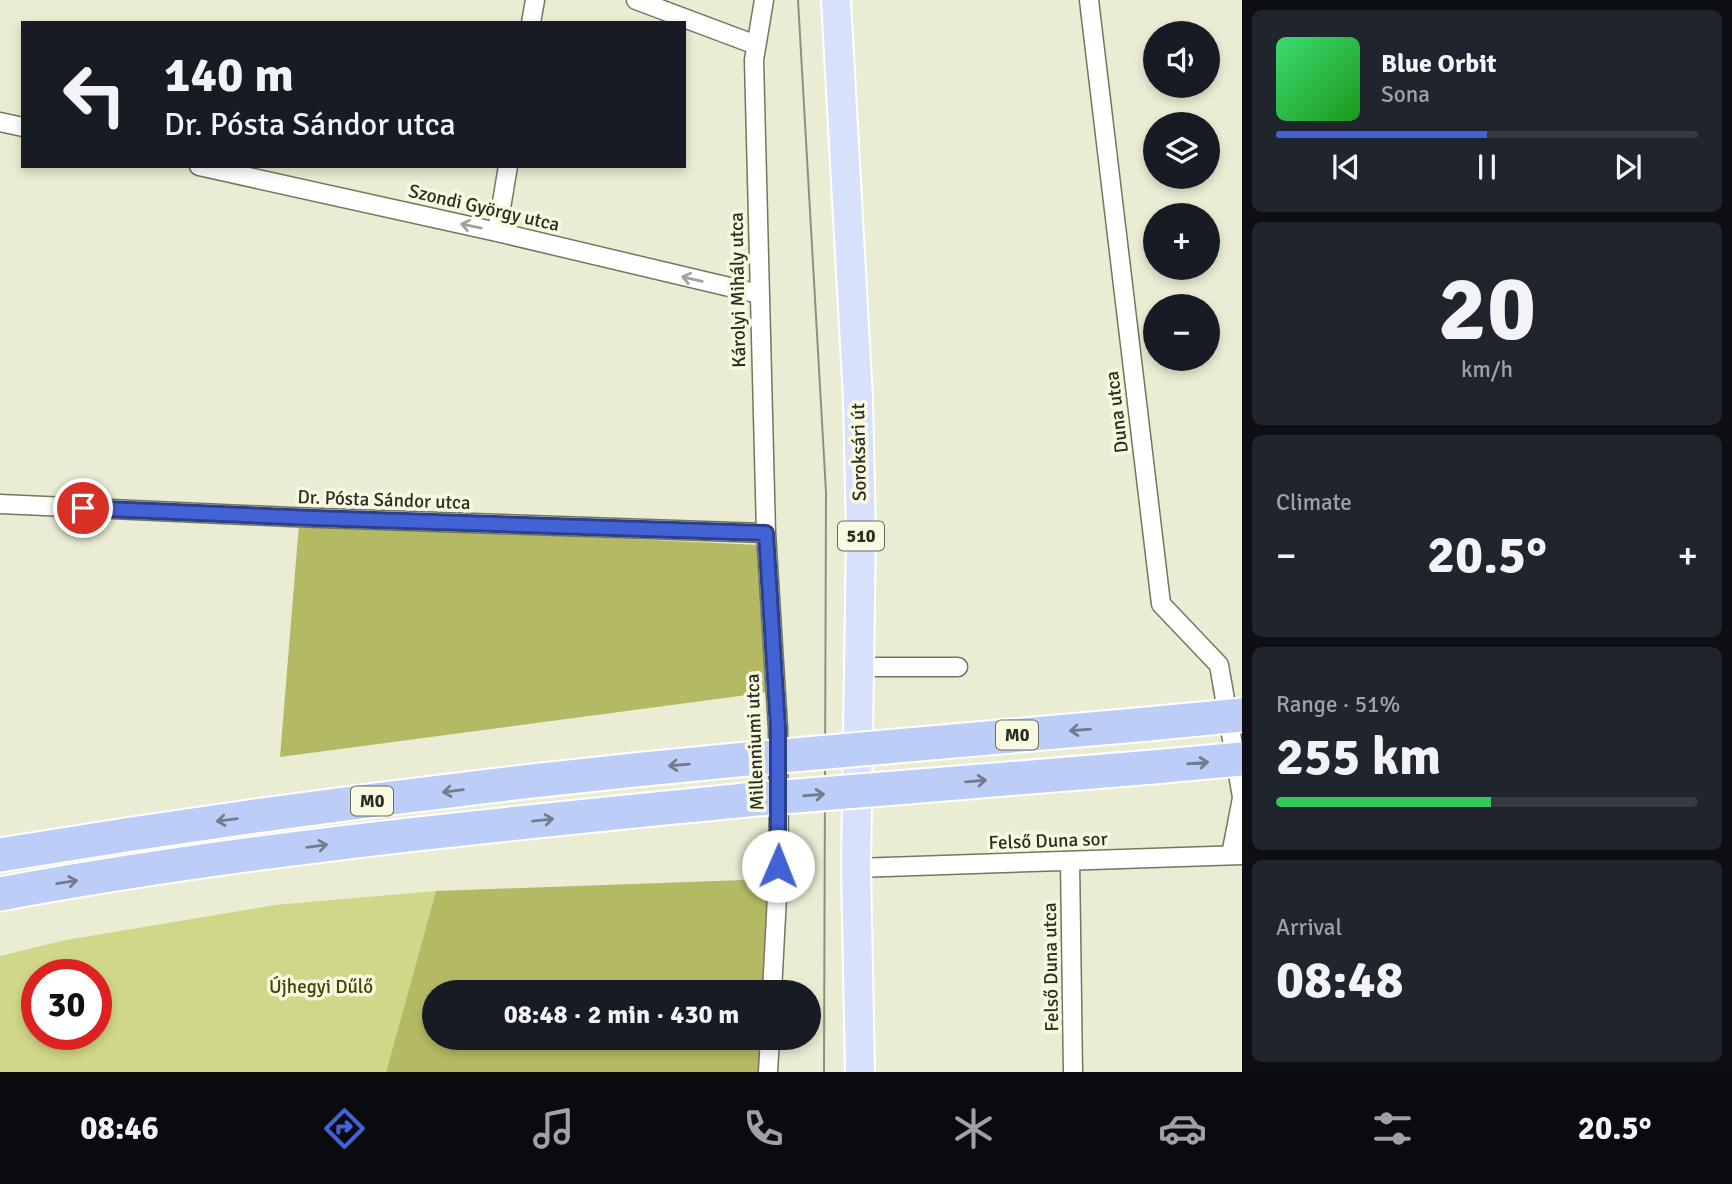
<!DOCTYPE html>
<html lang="en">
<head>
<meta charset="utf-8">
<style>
	:root { --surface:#171b24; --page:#20242c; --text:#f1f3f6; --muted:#9ea1a6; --line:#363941; --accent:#4362d5 }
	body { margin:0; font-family:Signika,sans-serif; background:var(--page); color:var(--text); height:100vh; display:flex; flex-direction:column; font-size:26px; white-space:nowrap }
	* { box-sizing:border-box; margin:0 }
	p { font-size:23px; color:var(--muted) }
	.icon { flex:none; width:38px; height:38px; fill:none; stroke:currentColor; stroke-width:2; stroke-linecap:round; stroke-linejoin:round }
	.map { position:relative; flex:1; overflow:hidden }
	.sheet { display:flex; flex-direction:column; gap:10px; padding:10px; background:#0d0f14; width:490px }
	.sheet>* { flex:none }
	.banner { position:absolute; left:21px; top:21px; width:665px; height:147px; border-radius:0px; box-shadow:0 4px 10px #0003; background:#171b24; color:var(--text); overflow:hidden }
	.buttons { position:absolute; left:1143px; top:21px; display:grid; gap:14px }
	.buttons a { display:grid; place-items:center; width:77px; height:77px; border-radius:50%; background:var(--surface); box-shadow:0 4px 10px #0003; font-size:35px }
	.speed { position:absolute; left:21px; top:959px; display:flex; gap:14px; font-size:35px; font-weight:700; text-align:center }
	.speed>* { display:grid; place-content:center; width:91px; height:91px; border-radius:50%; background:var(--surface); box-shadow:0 4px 10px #0003; line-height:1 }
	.speed .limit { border:10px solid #d22; background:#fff; color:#111 }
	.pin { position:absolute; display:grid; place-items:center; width:60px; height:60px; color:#fff; margin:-30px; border:4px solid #fff; border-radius:50%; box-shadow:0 2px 7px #0007 }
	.me { position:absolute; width:77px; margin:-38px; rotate:1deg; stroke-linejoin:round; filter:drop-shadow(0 0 5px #0008) }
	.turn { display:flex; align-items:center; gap:24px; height:147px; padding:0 28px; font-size:32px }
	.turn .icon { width:91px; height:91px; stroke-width:2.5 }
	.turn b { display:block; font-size:49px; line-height:60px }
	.big { font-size:52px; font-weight:700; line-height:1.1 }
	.sheet .widget { flex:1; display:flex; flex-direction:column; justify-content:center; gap:10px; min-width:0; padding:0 24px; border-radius:10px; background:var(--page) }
	.sheet .dial { align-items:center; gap:0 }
	.dial b { font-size:91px; line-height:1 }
	.song { display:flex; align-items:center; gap:21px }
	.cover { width:84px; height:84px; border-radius:10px; background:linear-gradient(135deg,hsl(140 70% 55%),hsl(120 70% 35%)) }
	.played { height:7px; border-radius:4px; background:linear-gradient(90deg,var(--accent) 50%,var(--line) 50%) }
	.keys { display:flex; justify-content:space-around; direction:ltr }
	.heat { display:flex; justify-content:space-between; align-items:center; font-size:38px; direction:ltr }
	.charge { height:10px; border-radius:5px; background:linear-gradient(90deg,#34c759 51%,var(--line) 0) }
	.trip { position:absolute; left:422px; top:980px; width:399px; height:70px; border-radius:35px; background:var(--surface); box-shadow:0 4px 10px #0003; font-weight:700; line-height:70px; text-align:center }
	.menu { display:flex; height:112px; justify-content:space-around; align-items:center; background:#090b0e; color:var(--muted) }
	.menu .icon { width:49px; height:49px }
	.menu .on { color:var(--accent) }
	.menu b { font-size:32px; color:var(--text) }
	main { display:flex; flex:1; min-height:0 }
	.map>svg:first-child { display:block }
	.green { fill:#d0d789; fill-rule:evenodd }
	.forest { fill:#b4ba64 }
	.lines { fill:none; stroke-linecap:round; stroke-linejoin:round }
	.street-casing { stroke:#74765f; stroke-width:21 }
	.primary-casing { stroke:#fff; stroke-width:32 }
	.highway-casing { stroke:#fff; stroke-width:37 }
	.street { stroke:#fff; stroke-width:18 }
	.primary { stroke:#d7e1fb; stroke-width:28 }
	.highway { stroke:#bccdf8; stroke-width:33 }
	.tram { stroke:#8e907d; stroke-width:2 }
	.highway-bridge-casing { stroke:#fff; stroke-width:37; stroke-linecap:butt }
	.highway-bridge { stroke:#bccdf8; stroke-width:33 }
	.oneway { stroke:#a0a09c }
	.oneway2 { stroke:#747c8d }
	.route-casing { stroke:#2c408a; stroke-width:18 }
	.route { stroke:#4362d5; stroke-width:12 }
	.labels { text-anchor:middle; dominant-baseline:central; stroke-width:7; stroke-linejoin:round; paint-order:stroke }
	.shield { fill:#f7fae0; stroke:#686a5b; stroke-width:2 }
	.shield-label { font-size:18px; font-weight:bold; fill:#2b2c22 }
	.street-label { font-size:19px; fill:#2b2c22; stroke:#f7fae0 }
	.park-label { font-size:19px; fill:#414400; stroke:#f7fae0 }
</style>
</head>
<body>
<main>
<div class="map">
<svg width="1242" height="1072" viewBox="0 0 1242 1072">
	<rect width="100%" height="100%" fill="#eaedd3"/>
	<path class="green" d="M 436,891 L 386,1072 L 0,1072 L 0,956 L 66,940 L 275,905 ZM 37,975 L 96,975 L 96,1034 L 37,1034 Z"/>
	<path class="forest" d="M 299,524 L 760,545 L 770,692 L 280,757 Z
		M 768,879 L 763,992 L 434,992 L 434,1038 L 761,1038 L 759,1072 L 386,1072 L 436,891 Z"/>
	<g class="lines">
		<defs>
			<path id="street" d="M 636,0 L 756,45
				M 764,0 L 754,60 L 766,533 L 778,728 L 779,858 L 772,992
				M 1089,0 L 1161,604 L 1219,665 L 1242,797
				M 531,23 L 535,0
				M 0,122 L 23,127
				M 199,166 L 497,232 L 759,294
				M 497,232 L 508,166
				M 0,504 L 291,517 L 766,533
				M 857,667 L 958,667
				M 1231,855 L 1242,798
				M 1070,861 L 1073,1072
				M 856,868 L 1242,855
				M 768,1072 L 770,1038"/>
			<path id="primary" d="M 836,0 L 858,399 L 861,533 L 856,868 L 860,1072"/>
			<path id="highway" d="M 885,747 L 1148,724
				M 908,787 L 1153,767
				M 0,855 C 248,814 497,782 747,759
				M 0,894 C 247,848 497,825 746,800"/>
		</defs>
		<use href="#street" class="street-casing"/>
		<use href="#primary" class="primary-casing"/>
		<use href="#highway" class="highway-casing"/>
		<use href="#street" class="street"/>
		<use href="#primary" class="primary"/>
		<use href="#highway" class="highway"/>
		<path class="tram" d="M 798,0 L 826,492 L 824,1072"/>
		<defs>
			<path id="highway-bridge" d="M 1148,724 L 1242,715
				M 747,759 L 885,747
				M 1153,767 L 1242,759
				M 746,800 L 908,787"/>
		</defs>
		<use href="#highway-bridge" class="highway-bridge-casing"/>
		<use href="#highway-bridge" class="highway-bridge"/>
	</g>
	<defs><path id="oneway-shaft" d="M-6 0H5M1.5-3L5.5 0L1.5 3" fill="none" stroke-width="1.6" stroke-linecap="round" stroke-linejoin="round" transform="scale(1.75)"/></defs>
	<g class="oneway">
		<use href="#oneway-shaft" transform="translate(471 226) rotate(-168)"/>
		<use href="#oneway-shaft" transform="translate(692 279) rotate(-167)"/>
	</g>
	<g class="oneway2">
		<use href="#oneway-shaft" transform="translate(1080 730) rotate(175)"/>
		<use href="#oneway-shaft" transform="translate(1198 763) rotate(-5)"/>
		<use href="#oneway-shaft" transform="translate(679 765) rotate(175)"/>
		<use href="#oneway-shaft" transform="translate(976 781) rotate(-5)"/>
		<use href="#oneway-shaft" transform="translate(453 791) rotate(173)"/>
		<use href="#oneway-shaft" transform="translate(814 795) rotate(-5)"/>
		<use href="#oneway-shaft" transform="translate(227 820) rotate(172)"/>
		<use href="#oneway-shaft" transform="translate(543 820) rotate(-6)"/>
		<use href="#oneway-shaft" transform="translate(317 846) rotate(-7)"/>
		<use href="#oneway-shaft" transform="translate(67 882) rotate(-9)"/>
	</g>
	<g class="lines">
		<defs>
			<path id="route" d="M 83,508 L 314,518 L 766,533 L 778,728 L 778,866"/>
		</defs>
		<use href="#route" class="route-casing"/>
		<use href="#route" class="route"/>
	</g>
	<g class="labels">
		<g class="shield">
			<rect x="838" y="521.5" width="46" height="29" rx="5"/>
			<rect x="996" y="720.5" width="42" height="29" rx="5"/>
			<rect x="351" y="786.5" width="42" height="29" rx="5"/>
		</g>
		<g class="shield-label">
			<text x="861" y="536">510</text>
			<text x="1017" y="735">M0</text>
			<text x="372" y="801">M0</text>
		</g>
		<g class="street-label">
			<text transform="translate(484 208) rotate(13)">Szondi György utca</text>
			<text transform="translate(738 290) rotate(-91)">Károlyi Mihály utca</text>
			<text transform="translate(1117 412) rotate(-97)">Duna utca</text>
			<text transform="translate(859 452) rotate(-91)">Soroksári út</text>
			<text transform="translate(384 500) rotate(2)">Dr. Pósta Sándor utca</text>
			<text transform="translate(755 742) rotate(-92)">Millenniumi utca</text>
			<text transform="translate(1048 841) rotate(-2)">Felső Duna sor</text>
			<text transform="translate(1051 967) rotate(-91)">Felső Duna utca</text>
		</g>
		<g class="park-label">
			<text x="321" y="987">Újhegyi Dűlő</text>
		</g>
	</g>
</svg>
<div class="buttons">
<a><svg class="icon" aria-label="sound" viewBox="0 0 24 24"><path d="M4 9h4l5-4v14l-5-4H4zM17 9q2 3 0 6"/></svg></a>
<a><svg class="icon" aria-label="layers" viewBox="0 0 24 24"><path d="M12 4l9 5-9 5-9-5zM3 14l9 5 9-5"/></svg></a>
<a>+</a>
<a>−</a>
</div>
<div class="speed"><div class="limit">30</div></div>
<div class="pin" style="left:83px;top:508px;background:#d93025"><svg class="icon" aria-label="arrive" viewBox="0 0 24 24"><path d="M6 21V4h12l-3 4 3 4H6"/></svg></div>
<svg class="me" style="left:778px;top:866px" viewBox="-20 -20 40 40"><circle r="19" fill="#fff"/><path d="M0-13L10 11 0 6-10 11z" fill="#4362d5"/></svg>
<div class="trip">08:48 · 2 min · 430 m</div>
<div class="banner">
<div class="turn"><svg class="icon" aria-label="left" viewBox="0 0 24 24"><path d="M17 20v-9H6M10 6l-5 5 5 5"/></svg><div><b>140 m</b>Dr. Pósta Sándor utca</div></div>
</div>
</div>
<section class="sheet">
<div class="widget">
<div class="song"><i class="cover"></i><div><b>Blue Orbit</b><p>Sona</p></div></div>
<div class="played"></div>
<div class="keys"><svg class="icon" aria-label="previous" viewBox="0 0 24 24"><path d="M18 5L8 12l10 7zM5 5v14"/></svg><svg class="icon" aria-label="pause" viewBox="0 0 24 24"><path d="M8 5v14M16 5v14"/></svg><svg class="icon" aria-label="next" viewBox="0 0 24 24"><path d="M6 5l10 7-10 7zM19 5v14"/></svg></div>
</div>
<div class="widget dial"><b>20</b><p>km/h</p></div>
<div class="widget"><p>Climate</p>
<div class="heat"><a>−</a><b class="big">20.5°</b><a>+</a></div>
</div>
<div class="widget"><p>Range · 51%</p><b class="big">255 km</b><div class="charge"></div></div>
<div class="widget"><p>Arrival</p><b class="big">08:48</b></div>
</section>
</main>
<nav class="menu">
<b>08:46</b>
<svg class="icon on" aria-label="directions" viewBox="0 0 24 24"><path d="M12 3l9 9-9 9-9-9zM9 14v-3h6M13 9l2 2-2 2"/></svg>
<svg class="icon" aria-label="music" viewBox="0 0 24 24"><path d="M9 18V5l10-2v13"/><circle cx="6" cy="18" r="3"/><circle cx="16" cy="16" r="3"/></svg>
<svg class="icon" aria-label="phone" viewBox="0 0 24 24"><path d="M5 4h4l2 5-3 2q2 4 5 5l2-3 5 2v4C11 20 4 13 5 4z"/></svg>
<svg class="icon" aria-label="climate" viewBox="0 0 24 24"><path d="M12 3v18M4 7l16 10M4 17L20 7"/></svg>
<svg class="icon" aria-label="car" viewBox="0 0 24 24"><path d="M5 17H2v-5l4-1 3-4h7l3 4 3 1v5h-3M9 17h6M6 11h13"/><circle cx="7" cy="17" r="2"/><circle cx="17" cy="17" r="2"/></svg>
<svg class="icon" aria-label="filters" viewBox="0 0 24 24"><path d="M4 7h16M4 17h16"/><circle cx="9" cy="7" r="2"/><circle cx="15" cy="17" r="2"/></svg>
<b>20.5°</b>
</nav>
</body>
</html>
